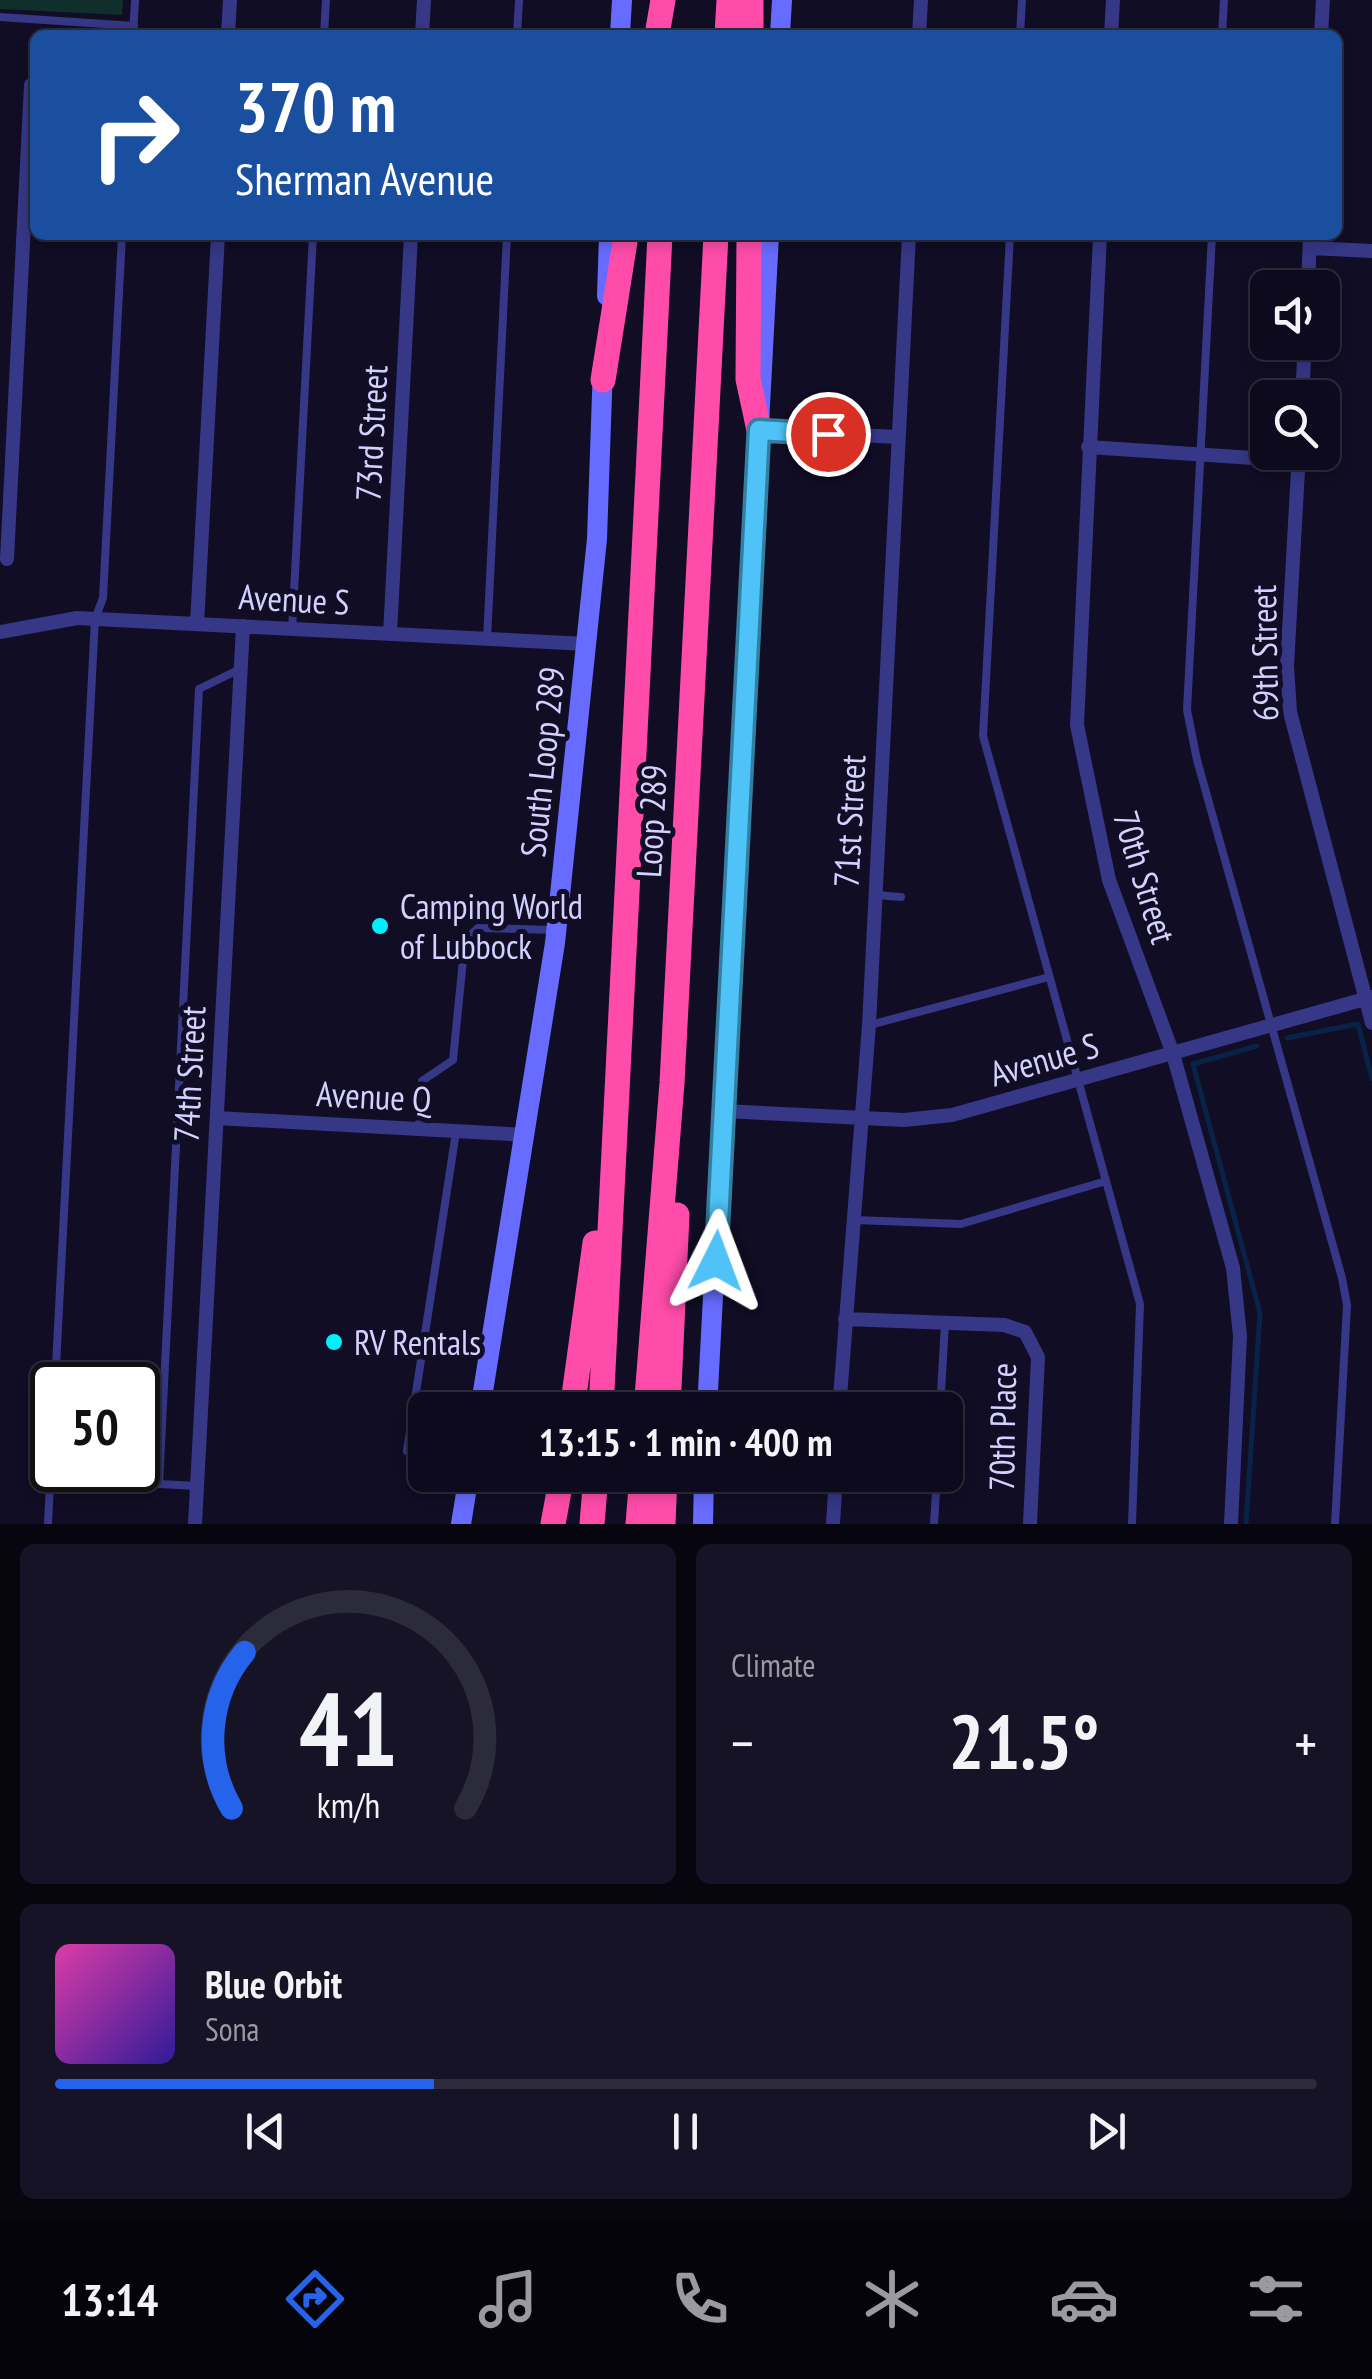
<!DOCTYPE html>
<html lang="en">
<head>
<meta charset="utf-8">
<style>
	:root { --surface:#0c0a1c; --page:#151325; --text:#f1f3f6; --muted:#9a9aa3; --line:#2c2b3b; --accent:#2563eb }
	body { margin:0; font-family:"PT Sans Narrow",sans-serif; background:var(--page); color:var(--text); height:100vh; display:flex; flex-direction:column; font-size:38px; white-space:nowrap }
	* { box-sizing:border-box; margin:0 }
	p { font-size:32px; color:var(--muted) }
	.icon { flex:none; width:55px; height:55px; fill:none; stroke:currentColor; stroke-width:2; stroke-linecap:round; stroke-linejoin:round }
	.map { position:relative; height:1524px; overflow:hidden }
	.details { display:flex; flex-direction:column; gap:20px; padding:20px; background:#07060f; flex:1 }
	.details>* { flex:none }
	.banner { position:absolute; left:30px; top:30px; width:1312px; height:210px; border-radius:15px; box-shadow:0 5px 15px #0003,0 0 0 2px var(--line); background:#1a4fa0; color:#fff; overflow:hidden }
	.controls { position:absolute; left:1250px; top:270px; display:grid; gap:20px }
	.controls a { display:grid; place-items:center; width:90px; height:90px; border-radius:15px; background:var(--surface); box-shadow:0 5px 15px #0003,0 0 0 2px var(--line); font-size:50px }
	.speed { position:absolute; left:30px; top:1362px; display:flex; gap:20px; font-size:50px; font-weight:700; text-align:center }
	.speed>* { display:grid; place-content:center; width:130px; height:130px; border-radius:50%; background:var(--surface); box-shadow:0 5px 15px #0003,0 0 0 2px var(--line); line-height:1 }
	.speed .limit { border:5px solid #111; border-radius:15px; background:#fff; color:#111 }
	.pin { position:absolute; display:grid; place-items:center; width:85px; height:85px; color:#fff; margin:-42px; border:5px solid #fff; border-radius:50%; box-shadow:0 2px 10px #0007 }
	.me { position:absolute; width:110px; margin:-55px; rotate:3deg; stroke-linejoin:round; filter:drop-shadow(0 0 8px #0008) }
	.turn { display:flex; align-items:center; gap:35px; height:210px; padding:0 40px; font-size:45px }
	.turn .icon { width:130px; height:130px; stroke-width:2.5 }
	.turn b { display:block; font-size:70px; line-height:85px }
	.big { font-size:75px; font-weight:700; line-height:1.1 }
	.details .widget { flex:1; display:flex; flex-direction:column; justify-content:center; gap:15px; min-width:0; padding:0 35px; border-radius:15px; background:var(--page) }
	.details .dial { align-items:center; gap:0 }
	.dial svg { height:260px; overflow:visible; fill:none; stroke:var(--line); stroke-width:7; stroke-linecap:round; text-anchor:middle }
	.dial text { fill:var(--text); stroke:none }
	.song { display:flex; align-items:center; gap:30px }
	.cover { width:120px; height:120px; border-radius:15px; background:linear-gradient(135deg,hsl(320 70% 55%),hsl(250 70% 35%)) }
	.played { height:10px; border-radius:5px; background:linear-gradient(90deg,var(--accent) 30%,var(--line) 30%) }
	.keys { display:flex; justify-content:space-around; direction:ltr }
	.heat { display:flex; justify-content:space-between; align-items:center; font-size:55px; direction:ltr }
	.details .tiles { flex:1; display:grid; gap:20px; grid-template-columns:1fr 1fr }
	.widget:last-child { grid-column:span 2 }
	.trip { position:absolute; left:408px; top:1392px; width:555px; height:100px; border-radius:15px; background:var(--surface); box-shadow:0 5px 15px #0003,0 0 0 2px var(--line); font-weight:700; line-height:100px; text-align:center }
	.tab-bar { display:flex; height:160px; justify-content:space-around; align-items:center; background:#05040b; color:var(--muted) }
	.tab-bar .icon { width:70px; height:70px }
	.tab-bar .current { color:var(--accent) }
	.tab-bar b { font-size:45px; color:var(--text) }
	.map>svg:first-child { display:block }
	.green { fill:#102f2c }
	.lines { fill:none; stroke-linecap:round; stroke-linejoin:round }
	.stream { stroke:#092348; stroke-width:5 }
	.service { stroke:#363786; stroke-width:8 }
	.minor { stroke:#363786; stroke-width:14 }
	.secondary { stroke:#686bff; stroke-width:20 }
	.motorway { stroke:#ff4caa; stroke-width:25 }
	.route-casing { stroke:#337fa1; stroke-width:25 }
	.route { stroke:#4fc3f7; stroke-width:18 }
	.poi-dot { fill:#00effc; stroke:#100d25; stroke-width:4 }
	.labels { text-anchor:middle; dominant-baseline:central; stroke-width:10; stroke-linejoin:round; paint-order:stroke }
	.street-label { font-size:35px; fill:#d4d1ff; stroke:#100d25 }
	.poi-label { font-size:35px; fill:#d4d1ff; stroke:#100d25; text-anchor:start }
</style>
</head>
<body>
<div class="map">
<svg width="1372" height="1524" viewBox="0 0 1372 1524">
	<rect width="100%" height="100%" fill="#100d25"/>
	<path class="green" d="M 0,0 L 123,0 L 122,15 L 0,9 Z"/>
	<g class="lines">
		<path class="stream" d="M 1287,1038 L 1358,1024 L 1372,1079
			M 1246,1524 L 1260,1313 L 1193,1064 L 1257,1046"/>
		<path class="service" d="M 0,17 L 134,26
			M 133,35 L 135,0
			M 324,35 L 326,0
			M 517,35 L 519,0
			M 1020,35 L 1022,0
			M 1222,35 L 1224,0
			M 1010,235 L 983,736 L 1140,1304 L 1132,1524
			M 1212,235 L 1187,710 L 1197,760 L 1342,1278 L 1347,1305 L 1335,1524
			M 292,629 L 313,235
			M 487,639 L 507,235
			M 876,895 L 901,897
			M 870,1025 L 1049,977
			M 419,1129 L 422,1081 L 453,1060 L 465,940 L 478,928 L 555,930
			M 855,1220 L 961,1224 L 1106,1181
			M 55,1385 L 95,619 L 103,598 L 122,235
			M 940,1410 L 945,1323
			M 425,1454 L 407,1451 L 456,1132
			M 197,1486 L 159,1484 L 199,689 L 240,669
			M 48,1524 L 52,1442
			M 934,1524 L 937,1475"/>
		<path class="minor" d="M 228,35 L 230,0
			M 422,35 L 424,0
			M 919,35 L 921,0
			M 1111,35 L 1113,0
			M 1321,35 L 1323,0
			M 1100,235 L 1077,725 L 1109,880 L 1173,1054 L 1233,1268 L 1240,1336 L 1231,1524
			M 1310,248 L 1372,251
			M 1308,288 L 1310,235
			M 1302,398 L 1305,342
			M 759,430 L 898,437
			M 1088,447 L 1299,461
			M 1299,452 L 1287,666 L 1290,712 L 1372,1023
			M 7,559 L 31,85
			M 197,624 L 218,235
			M 0,632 L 77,618 L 587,644
			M 390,634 L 411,235
			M 724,1111 L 904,1120 L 952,1115 L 1372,997
			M 217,1118 L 527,1135
			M 845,1319 L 1004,1325 L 1025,1332 L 1038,1357 L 1030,1524
			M 839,1410 L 869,1025 L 909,235
			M 195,1524 L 243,626
			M 833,1524 L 836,1475"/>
		<path class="secondary" d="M 620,35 L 622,0
			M 780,35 L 782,0
			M 607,296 L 609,235
			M 480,1410 L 555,943 L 597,539 L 603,365
			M 707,1410 L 769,235
			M 461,1524 L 469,1475
			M 703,1524 L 704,1475"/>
		<path class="motorway" d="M 657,35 L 663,0
			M 727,35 L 729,0
			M 751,35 L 751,0
			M 749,235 L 748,379 L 759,430
			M 603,380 L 626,235
			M 572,1410 L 595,1243
			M 601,1410 L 660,235
			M 646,1410 L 672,1083 L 716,235
			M 668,1410 L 677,1215
			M 553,1524 L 562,1475
			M 592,1524 L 596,1475
			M 638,1524 L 642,1475
			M 663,1524 L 665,1475"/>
	</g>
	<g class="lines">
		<defs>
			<path id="route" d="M 716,1261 L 759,430 L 828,434"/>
		</defs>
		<use href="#route" class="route-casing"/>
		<use href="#route" class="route"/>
	</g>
	<g class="poi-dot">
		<circle cx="380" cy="926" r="10"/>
		<circle cx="334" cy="1342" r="10"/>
	</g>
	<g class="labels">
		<g class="street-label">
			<text transform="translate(371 433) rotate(-87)">73rd Street</text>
			<text transform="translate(294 599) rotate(3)">Avenue S</text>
			<text transform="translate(1264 653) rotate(-91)">69th Street</text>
			<text transform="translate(542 762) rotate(-84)">South Loop 289</text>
			<text transform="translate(651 821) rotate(-87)">Loop 289</text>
			<text transform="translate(849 821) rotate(-87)">71st Street</text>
			<text transform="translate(1145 877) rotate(73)">70th Street</text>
			<text transform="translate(1044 1059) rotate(-16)">Avenue S</text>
			<text transform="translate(189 1074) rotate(-87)">74th Street</text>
			<text transform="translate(374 1096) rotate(3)">Avenue Q</text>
			<text transform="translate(1002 1427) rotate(-89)">70th Place</text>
		</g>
		<g class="poi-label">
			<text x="400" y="906">Camping World<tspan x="400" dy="40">of Lubbock</tspan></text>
			<text x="354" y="1342">RV Rentals</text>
		</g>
	</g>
</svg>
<div class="controls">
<a><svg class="icon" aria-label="sound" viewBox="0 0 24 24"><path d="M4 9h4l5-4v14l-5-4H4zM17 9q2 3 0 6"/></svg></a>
<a><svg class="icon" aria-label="search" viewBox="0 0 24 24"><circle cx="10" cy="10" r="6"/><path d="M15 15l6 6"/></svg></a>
</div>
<div class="speed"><div class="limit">50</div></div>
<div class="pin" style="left:828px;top:434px;background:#d93025"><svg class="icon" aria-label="arrive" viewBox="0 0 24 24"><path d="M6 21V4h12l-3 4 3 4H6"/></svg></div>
<svg class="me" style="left:716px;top:1261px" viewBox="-20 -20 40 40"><path d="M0-17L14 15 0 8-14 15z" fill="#4fc3f7" stroke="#fff" stroke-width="4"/></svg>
<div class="trip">13:15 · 1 min · 400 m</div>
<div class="banner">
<div class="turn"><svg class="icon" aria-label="right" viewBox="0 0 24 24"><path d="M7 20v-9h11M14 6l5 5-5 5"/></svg><div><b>370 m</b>Sherman Avenue</div></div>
</div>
</div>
<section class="details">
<div class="tiles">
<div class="widget dial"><svg viewBox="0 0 100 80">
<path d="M14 69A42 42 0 1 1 86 69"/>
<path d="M14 69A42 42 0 0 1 18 21" stroke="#2563eb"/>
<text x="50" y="56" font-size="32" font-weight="700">41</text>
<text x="50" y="72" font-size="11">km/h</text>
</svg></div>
<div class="widget"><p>Climate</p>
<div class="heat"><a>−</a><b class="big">21.5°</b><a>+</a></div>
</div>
<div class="widget">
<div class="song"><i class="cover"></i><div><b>Blue Orbit</b><p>Sona</p></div></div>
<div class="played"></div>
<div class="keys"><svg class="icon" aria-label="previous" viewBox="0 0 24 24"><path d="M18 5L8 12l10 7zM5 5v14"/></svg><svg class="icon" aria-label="pause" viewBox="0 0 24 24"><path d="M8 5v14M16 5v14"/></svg><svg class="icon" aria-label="next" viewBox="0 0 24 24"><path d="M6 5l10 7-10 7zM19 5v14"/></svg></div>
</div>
</div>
</section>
<nav class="tab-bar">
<b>13:14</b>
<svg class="icon current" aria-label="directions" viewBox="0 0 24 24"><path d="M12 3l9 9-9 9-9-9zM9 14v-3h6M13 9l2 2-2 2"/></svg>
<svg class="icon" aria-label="music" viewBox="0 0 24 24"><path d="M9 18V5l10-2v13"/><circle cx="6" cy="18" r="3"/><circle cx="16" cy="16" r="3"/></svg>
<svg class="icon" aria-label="phone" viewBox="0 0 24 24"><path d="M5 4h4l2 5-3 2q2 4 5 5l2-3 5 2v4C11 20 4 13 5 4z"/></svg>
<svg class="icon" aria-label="climate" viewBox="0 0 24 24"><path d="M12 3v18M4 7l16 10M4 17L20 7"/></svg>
<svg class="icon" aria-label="car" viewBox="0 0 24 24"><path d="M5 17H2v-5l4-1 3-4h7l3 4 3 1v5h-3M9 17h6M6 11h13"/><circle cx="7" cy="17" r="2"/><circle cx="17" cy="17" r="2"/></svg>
<svg class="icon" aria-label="filters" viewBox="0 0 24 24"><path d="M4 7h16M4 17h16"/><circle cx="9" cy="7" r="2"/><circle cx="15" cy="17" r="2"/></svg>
</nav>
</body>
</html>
